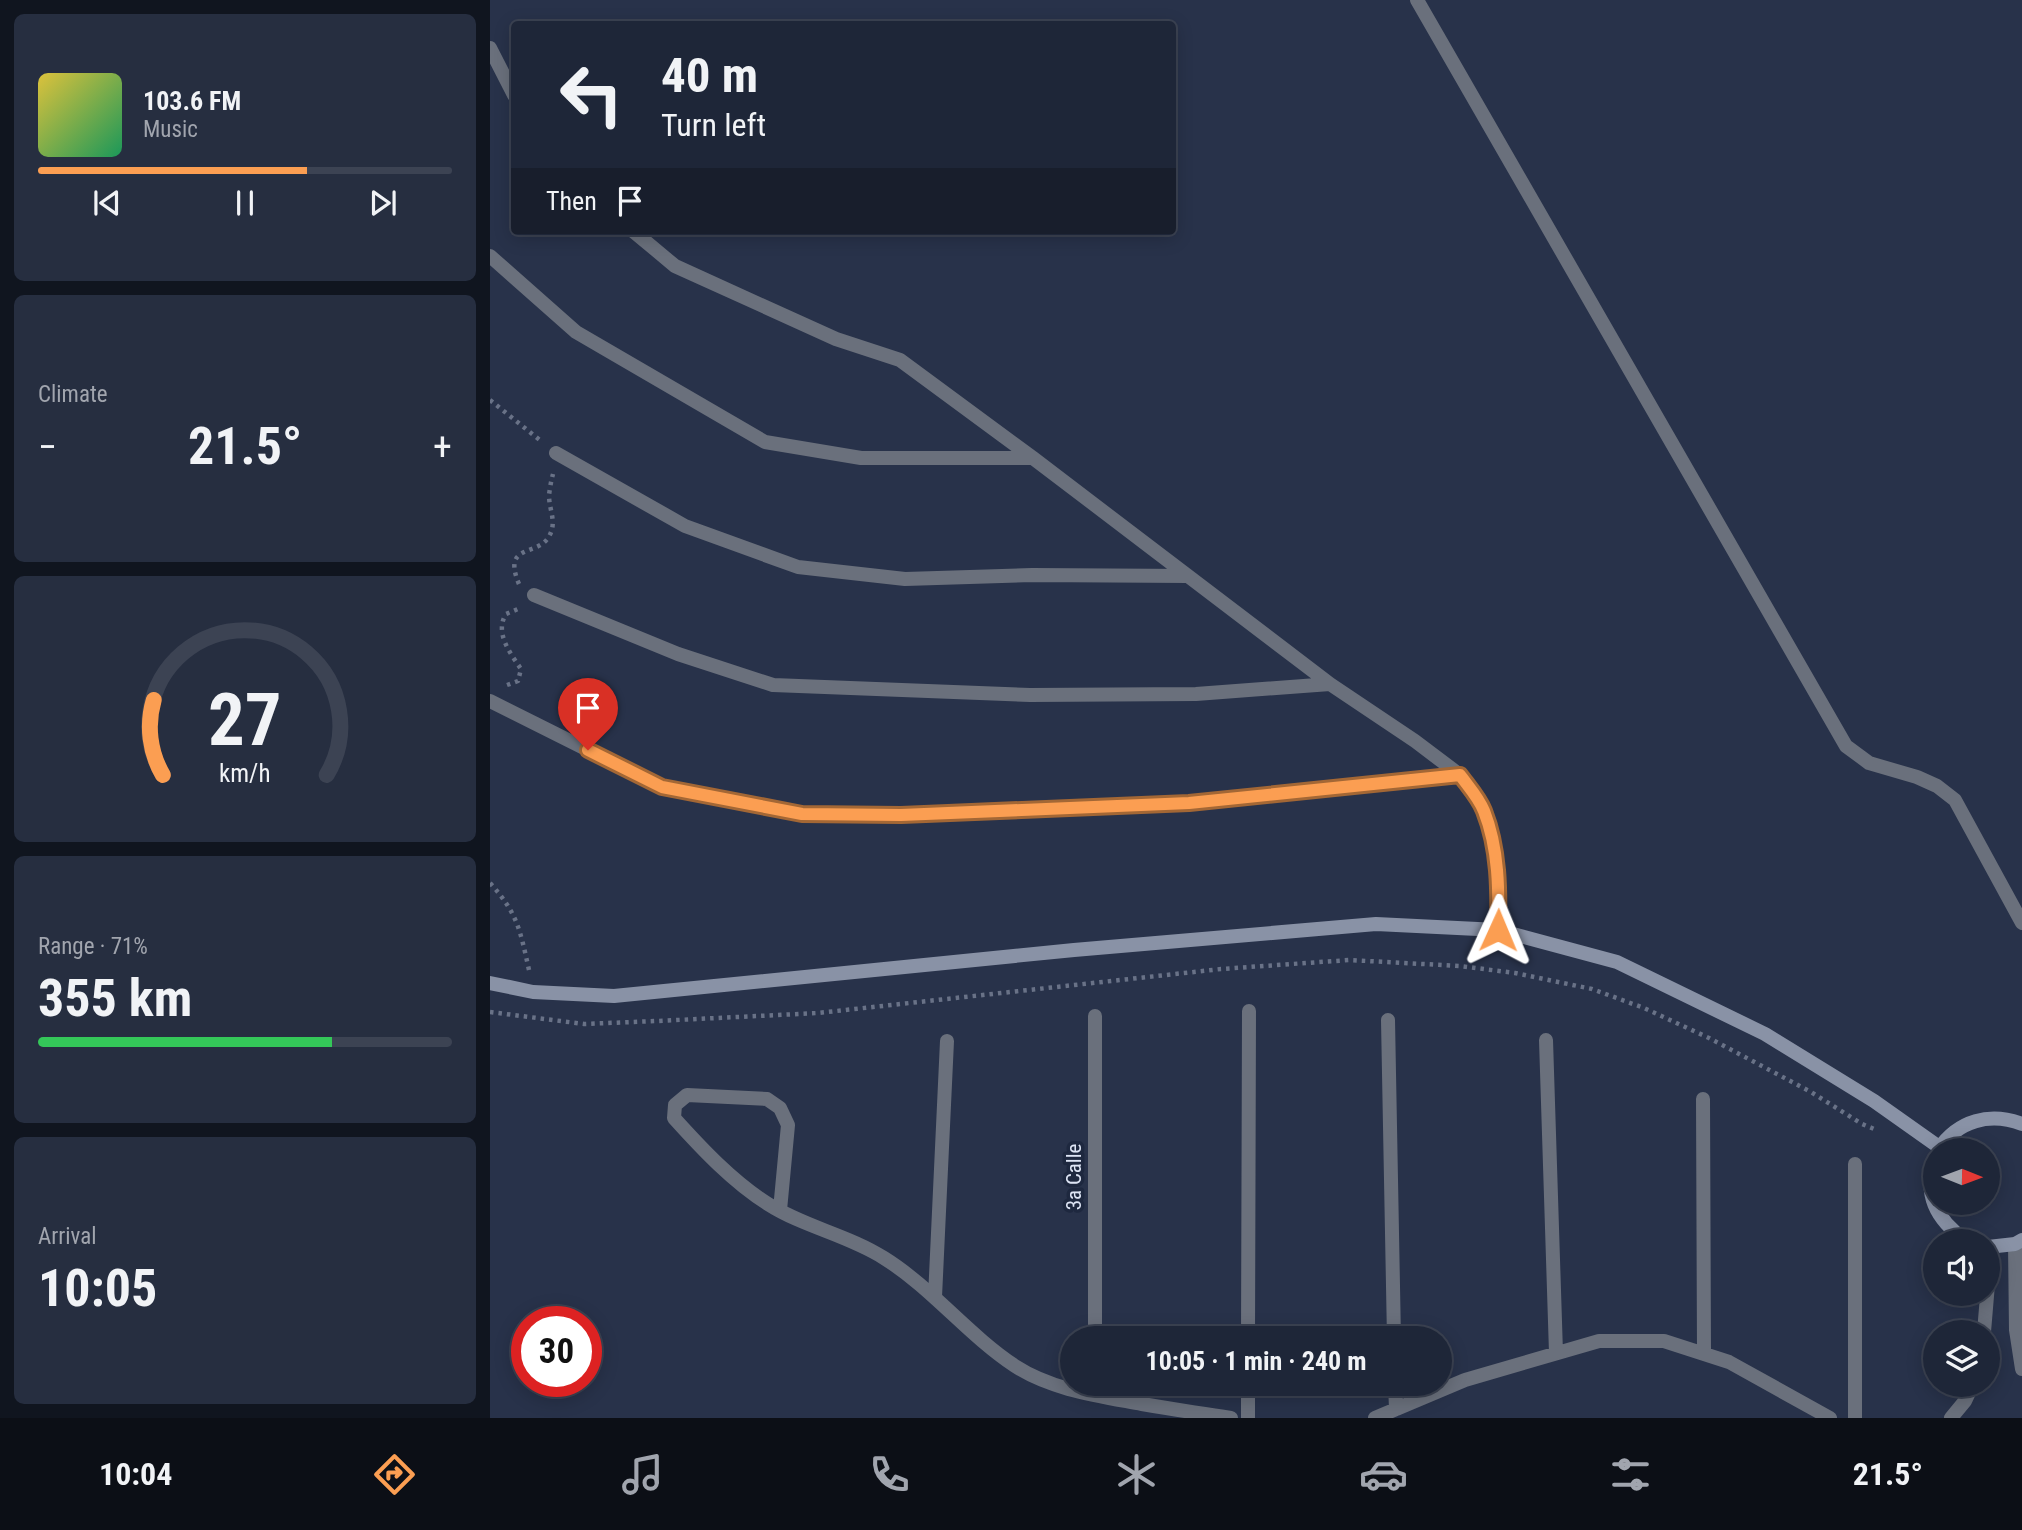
<!DOCTYPE html>
<html lang="en">
<head>
<meta charset="utf-8">
<style>
	:root { --surface:#1e2638; --page:#262e40; --text:#f1f3f6; --muted:#a1a5ae; --line:#3c4353; --accent:#fb9e52 }
	body { margin:0; font-family:"Roboto Condensed",sans-serif; background:var(--page); color:var(--text); height:100vh; display:flex; flex-direction:column; font-size:26px; white-space:nowrap }
	* { box-sizing:border-box; margin:0 }
	p { font-size:23px; color:var(--muted) }
	.icon { flex:none; width:38px; height:38px; fill:none; stroke:currentColor; stroke-width:2; stroke-linecap:round; stroke-linejoin:round }
	.map { position:relative; flex:1; overflow:hidden }
	.sheet { display:flex; flex-direction:column; gap:14px; padding:14px; background:#10151f; width:490px }
	.sheet>* { flex:none }
	.hud { position:absolute; left:21px; top:21px; width:665px; height:214px; border-radius:7px; box-shadow:0 4px 18px #0003,0 0 0 2px var(--line); background:#1e2638; color:var(--text); overflow:hidden }
	.needle { width:46px; rotate:91deg }
	.buttons { position:absolute; left:1433px; top:1138px; display:grid; gap:14px }
	.buttons a { display:grid; place-items:center; width:77px; height:77px; border-radius:50%; background:var(--surface); box-shadow:0 4px 18px #0003,0 0 0 2px var(--line); font-size:35px }
	.speed { position:absolute; left:21px; top:1306px; display:flex; gap:14px; font-size:35px; font-weight:700; text-align:center }
	.speed>* { display:grid; place-content:center; width:91px; height:91px; border-radius:50%; background:var(--surface); box-shadow:0 4px 18px #0003,0 0 0 2px var(--line); line-height:1 }
	.speed .limit { border:10px solid #d22; background:#fff; color:#111 }
	.pin { position:absolute; display:grid; place-items:center; width:60px; height:60px; color:#fff; margin:-72px -30px; border-radius:50% 50% 50% 0; rotate:-45deg; box-shadow:0 0 7px #0007 }
	.pin .icon { rotate:45deg }
	.me { position:absolute; width:77px; margin:-38px; rotate:1deg; stroke-linejoin:round; filter:drop-shadow(0 0 5px #0008) }
	.turn { display:flex; align-items:center; gap:24px; height:147px; padding:0 35px; font-size:32px }
	.turn .icon { width:91px; height:91px; stroke-width:2.5 }
	.turn b { display:block; font-size:49px; line-height:60px }
	.then { display:flex; align-items:center; height:66px; padding:0 35px; background:#0003; gap:14px; font-size:26px }
	.big { font-size:52px; font-weight:700; line-height:1.1 }
	.sheet .card { flex:1; display:flex; flex-direction:column; justify-content:center; gap:10px; min-width:0; padding:0 24px; border-radius:10px; background:var(--page) }
	.sheet .dial { align-items:center; gap:0 }
	.dial svg { height:182px; overflow:visible; fill:none; stroke:var(--line); stroke-width:7; stroke-linecap:round; text-anchor:middle }
	.dial text { fill:var(--text); stroke:none }
	.song { display:flex; align-items:center; gap:21px }
	.cover { width:84px; height:84px; border-radius:10px; background:linear-gradient(135deg,hsl(50 70% 55%),hsl(150 70% 35%)) }
	.played { height:7px; border-radius:4px; background:linear-gradient(90deg,var(--accent) 65%,var(--line) 65%) }
	.keys { display:flex; justify-content:space-around; direction:ltr }
	.heat { display:flex; justify-content:space-between; align-items:center; font-size:38px; direction:ltr }
	.charge { height:10px; border-radius:5px; background:linear-gradient(90deg,#34c759 71%,var(--line) 0) }
	.trip { position:absolute; left:570px; top:1326px; width:392px; height:70px; border-radius:35px; background:var(--surface); box-shadow:0 4px 18px #0003,0 0 0 2px var(--line); font-weight:700; line-height:70px; text-align:center }
	.dock { display:flex; height:112px; justify-content:space-around; align-items:center; background:#0c0f16; color:var(--muted) }
	.dock .icon { width:49px; height:49px }
	.dock .active { color:var(--accent) }
	.dock b { font-size:32px; color:var(--text) }
	main { display:flex; flex:1; min-height:0 }
	.map>svg:first-child { display:block }
	.lines { fill:none; stroke-linecap:round; stroke-linejoin:round }
	.path { stroke:#697287; stroke-width:4.5; stroke-dasharray:3.5 5; stroke-linecap:butt }
	.lane { stroke:#6a707c; stroke-width:14 }
	.street { stroke:#6a707c; stroke-width:14 }
	.secondary { stroke:#8992a6; stroke-width:14 }
	.route-casing { stroke:#a36735; stroke-width:18 }
	.route { stroke:#fb9e52; stroke-width:12 }
	.labels { text-anchor:middle; dominant-baseline:central; stroke-width:7; stroke-linejoin:round; paint-order:stroke }
	.street-label { font-size:21px; fill:#dee5f5; stroke:#1e283f }
</style>
</head>
<body>
<main>
<section class="sheet">
<div class="card">
<div class="song"><i class="cover"></i><div><b>103.6 FM</b><p>Music</p></div></div>
<div class="played"></div>
<div class="keys"><svg class="icon" aria-label="previous" viewBox="0 0 24 24"><path d="M18 5L8 12l10 7zM5 5v14"/></svg><svg class="icon" aria-label="pause" viewBox="0 0 24 24"><path d="M8 5v14M16 5v14"/></svg><svg class="icon" aria-label="next" viewBox="0 0 24 24"><path d="M6 5l10 7-10 7zM19 5v14"/></svg></div>
</div>
<div class="card"><p>Climate</p>
<div class="heat"><a>−</a><b class="big">21.5°</b><a>+</a></div>
</div>
<div class="card dial"><svg viewBox="0 0 100 80">
<path d="M14 69A42 42 0 1 1 86 69"/>
<path d="M14 69A42 42 0 0 1 10 36" stroke="#fb9e52"/>
<text x="50" y="56" font-size="32" font-weight="700">27</text>
<text x="50" y="72" font-size="11">km/h</text>
</svg></div>
<div class="card"><p>Range · 71%</p><b class="big">355 km</b><div class="charge"></div></div>
<div class="card"><p>Arrival</p><b class="big">10:05</b></div>
</section>
<div class="map">
<svg width="1532" height="1418" viewBox="0 0 1532 1418">
	<rect width="100%" height="100%" fill="#28324a"/>
	<g class="lines">
		<path class="path" d="M 0,400 L 51,441
			M 29,584 C 12,544 46,556 58,538 C 68,523 59,511 59,495 C 60,488 61,481 63,474
			M 17,685 L 28,681 L 31,669 C 21,654 4,633 16,614 L 28,609
			M 0,883 C 28,914 30,930 39,970
			M 0,1012 L 94,1024 L 167,1021 L 328,1013 L 731,969 L 859,960 L 970,966 L 1025,973 L 1102,989 L 1154,1008 L 1219,1038 L 1321,1092 L 1372,1124 L 1384,1129"/>
		<path class="lane" d="M 1525,1244 L 1526,1330 L 1532,1369"/>
		<path class="street" d="M 927,0 L 1356,746 L 1379,763 L 1427,777 L 1447,786 L 1465,800 L 1532,923
			M 0,48 L 24,95
			M 143,231 L 185,266 L 346,339 L 410,360 L 543,458 L 840,684 L 925,741 L 970,775 L 994,810 L 1004,847 L 1009,887 L 1008,930
			M 0,256 L 86,332 L 275,442 L 371,458 L 543,458
			M 66,453 L 195,526 L 308,567 L 415,579 L 542,575 L 698,576
			M 44,595 L 188,654 L 283,685 L 540,695 L 706,694 L 840,684
			M 0,701 L 172,787 L 312,814 L 411,815 L 699,803 L 970,775
			M 898,1020 L 904,1339
			M 1056,1040 L 1066,1353
			M 1213,1099 L 1214,1354
			M 1365,1164 L 1365,1418
			M 290,1210 L 298,1125 L 290,1108 L 277,1099 L 197,1095 L 185,1105 L 184,1118 C 212,1149 243,1182 278,1204 C 314,1227 358,1235 394,1258 C 442,1288 478,1335 525,1366 C 562,1390 609,1396 652,1404 C 682,1409 712,1414 741,1418
			M 445,1297 L 457,1041
			M 1494,1332 L 1501,1248
			M 605,1339 L 605,1016
			M 758,1339 L 759,1011
			M 905,1384 L 906,1409
			M 758,1418 L 758,1384
			M 885,1418 L 975,1380 L 1109,1341 L 1174,1341 L 1239,1362 L 1340,1418
			M 1461,1418 L 1475,1401 L 1483,1384"/>
		<path class="secondary" d="M 0,983 L 43,992 L 124,996 L 584,950 L 886,924 L 1008,930 L 1127,962 L 1275,1034 L 1384,1101 L 1449,1147
			M 1448,1150 C 1468,1120 1500,1112 1532,1124
			M 1446,1158 C 1432,1194 1446,1219 1476,1241
			M 1498,1247 L 1525,1244 L 1532,1240"/>
	</g>
	<g class="lines">
		<defs>
			<path id="route" d="M 98,750 L 172,787 L 312,814 L 411,815 L 699,803 L 970,775 C 978,786 989,798 994,811 C 1009,849 1009,891 1008,930"/>
		</defs>
		<use href="#route" class="route-casing"/>
		<use href="#route" class="route"/>
	</g>
	<g class="labels">
		<g class="street-label">
			<text transform="translate(584 1177) rotate(-90)">3a Calle</text>
		</g>
	</g>
</svg>
<div class="buttons">
<a><svg class="needle" viewBox="-14 -14 28 28"><path d="M0-13l5 13h-10z" fill="#e53935"/><path d="M0 13l5-13h-10z" fill="#a1a5ae"/></svg></a>
<a><svg class="icon" aria-label="sound" viewBox="0 0 24 24"><path d="M4 9h4l5-4v14l-5-4H4zM17 9q2 3 0 6"/></svg></a>
<a><svg class="icon" aria-label="layers" viewBox="0 0 24 24"><path d="M12 4l9 5-9 5-9-5zM3 14l9 5 9-5"/></svg></a>
</div>
<div class="speed"><div class="limit">30</div></div>
<div class="pin" style="left:98px;top:750px;background:#d93025"><svg class="icon" aria-label="arrive" viewBox="0 0 24 24"><path d="M6 21V4h12l-3 4 3 4H6"/></svg></div>
<svg class="me" style="left:1008px;top:930px" viewBox="-20 -20 40 40"><path d="M0-17L14 15 0 8-14 15z" fill="#fb9e52" stroke="#fff" stroke-width="4"/></svg>
<div class="trip">10:05 · 1 min · 240 m</div>
<div class="hud">
<div class="turn"><svg class="icon" aria-label="left" viewBox="0 0 24 24"><path d="M17 20v-9H6M10 6l-5 5 5 5"/></svg><div><b>40 m</b>Turn left</div></div>
<div class="then">Then<svg class="icon" aria-label="arrive" viewBox="0 0 24 24"><path d="M6 21V4h12l-3 4 3 4H6"/></svg></div>
</div>
</div>
</main>
<nav class="dock">
<b>10:04</b>
<svg class="icon active" aria-label="directions" viewBox="0 0 24 24"><path d="M12 3l9 9-9 9-9-9zM9 14v-3h6M13 9l2 2-2 2"/></svg>
<svg class="icon" aria-label="music" viewBox="0 0 24 24"><path d="M9 18V5l10-2v13"/><circle cx="6" cy="18" r="3"/><circle cx="16" cy="16" r="3"/></svg>
<svg class="icon" aria-label="phone" viewBox="0 0 24 24"><path d="M5 4h4l2 5-3 2q2 4 5 5l2-3 5 2v4C11 20 4 13 5 4z"/></svg>
<svg class="icon" aria-label="climate" viewBox="0 0 24 24"><path d="M12 3v18M4 7l16 10M4 17L20 7"/></svg>
<svg class="icon" aria-label="car" viewBox="0 0 24 24"><path d="M5 17H2v-5l4-1 3-4h7l3 4 3 1v5h-3M9 17h6M6 11h13"/><circle cx="7" cy="17" r="2"/><circle cx="17" cy="17" r="2"/></svg>
<svg class="icon" aria-label="filters" viewBox="0 0 24 24"><path d="M4 7h16M4 17h16"/><circle cx="9" cy="7" r="2"/><circle cx="15" cy="17" r="2"/></svg>
<b>21.5°</b>
</nav>
</body>
</html>
